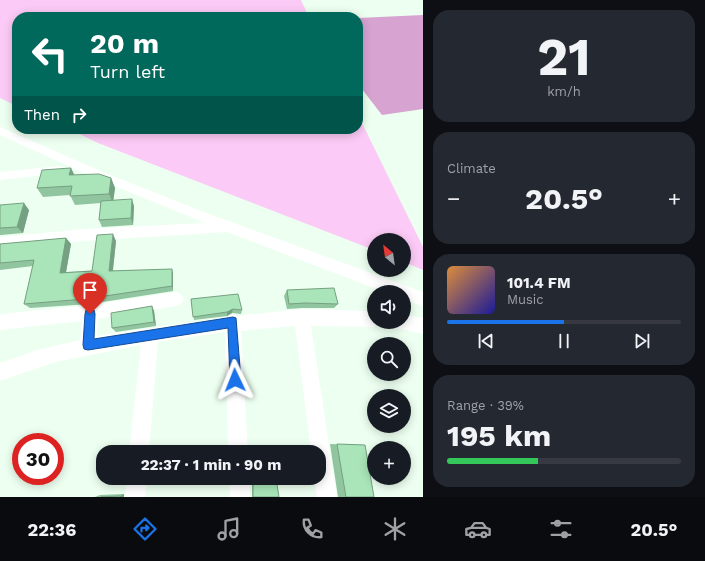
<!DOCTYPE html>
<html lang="en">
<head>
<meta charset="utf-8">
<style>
	:root { --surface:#171b24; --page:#242831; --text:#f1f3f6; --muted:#9ea1a6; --line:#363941; --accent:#1a73e8 }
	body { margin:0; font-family:"Work Sans",sans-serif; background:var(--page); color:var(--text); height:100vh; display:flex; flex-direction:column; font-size:15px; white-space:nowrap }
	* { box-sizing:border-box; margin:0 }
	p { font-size:13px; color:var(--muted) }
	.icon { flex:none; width:22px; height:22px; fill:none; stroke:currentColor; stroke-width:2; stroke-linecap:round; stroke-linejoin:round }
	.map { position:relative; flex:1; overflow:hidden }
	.details { display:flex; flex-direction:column; gap:10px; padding:10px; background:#0d0f14; width:282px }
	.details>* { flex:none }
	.hud { position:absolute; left:12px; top:12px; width:351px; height:122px; border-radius:16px; box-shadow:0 2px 10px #0003; background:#00695c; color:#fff; overflow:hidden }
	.needle { width:26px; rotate:331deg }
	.fabs { position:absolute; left:367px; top:233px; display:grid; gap:8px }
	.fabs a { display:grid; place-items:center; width:44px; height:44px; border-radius:50%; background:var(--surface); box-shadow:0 2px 10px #0003; font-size:20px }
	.speed { position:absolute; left:12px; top:433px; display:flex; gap:8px; font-size:20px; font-weight:700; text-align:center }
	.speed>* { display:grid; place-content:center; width:52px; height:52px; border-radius:50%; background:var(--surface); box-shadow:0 2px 10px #0003; line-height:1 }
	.speed .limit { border:6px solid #d22; background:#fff; color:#111 }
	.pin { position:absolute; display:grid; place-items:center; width:34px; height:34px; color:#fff; margin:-41px -17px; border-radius:50% 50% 50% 0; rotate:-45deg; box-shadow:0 0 4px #0007 }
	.pin .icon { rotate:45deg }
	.me { position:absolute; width:44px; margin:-22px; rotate:358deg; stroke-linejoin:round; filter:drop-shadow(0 0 3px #0008) }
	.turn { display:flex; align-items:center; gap:14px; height:84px; padding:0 12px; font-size:18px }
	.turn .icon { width:52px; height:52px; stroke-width:2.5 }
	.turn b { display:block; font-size:28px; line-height:34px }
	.then { display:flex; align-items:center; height:38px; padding:0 12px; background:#0003; gap:8px; font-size:15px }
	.big { font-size:30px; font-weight:700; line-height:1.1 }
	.details .tile { flex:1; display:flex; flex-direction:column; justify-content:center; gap:6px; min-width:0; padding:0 14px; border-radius:16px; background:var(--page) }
	.details .dial { align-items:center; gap:0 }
	.dial b { font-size:52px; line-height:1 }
	.song { display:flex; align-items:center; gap:12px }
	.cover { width:48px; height:48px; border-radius:6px; background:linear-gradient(135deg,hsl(30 70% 55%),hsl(240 70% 35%)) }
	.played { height:4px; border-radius:2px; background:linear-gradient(90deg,var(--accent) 50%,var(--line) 50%) }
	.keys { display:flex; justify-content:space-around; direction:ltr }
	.heat { display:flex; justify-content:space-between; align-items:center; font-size:22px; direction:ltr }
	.charge { height:6px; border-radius:3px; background:linear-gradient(90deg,#34c759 39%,var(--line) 0) }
	.trip { position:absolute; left:96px; top:445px; width:230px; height:40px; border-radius:16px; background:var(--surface); box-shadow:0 2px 10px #0003; font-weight:700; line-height:40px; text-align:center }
	.tab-bar { display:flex; height:64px; justify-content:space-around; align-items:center; background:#090b0e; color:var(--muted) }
	.tab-bar .icon { width:28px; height:28px }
	.tab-bar .current { color:var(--accent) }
	.tab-bar b { font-size:18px; color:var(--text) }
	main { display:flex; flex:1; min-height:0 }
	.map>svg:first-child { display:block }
	.green { fill:#fccaf6 }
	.water { fill:#d7a3d1 }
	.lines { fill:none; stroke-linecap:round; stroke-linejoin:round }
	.minor { fill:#fff; fill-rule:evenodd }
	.wall { fill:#91c59f }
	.shaded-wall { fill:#76a082 }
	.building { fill:#a9e5b9; stroke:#76a082 }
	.route { fill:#1a73e8; stroke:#114b97 }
</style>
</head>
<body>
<main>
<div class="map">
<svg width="423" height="497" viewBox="0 0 423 497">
	<rect width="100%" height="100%" fill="#ecfff0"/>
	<path class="green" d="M 0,0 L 301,0 L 309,17 L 17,17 L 17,106 L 0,98 Z
		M 358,115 L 423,247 L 423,270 L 404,262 L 404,240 L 374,240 L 374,250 L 98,143 L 69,129 L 358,129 Z"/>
	<path class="water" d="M 423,15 L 423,109 L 382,115 L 358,84 L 358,18 Z"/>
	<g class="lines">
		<path class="minor" d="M 0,127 L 103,172 L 204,212 L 423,292 L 423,306 L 404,300 L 404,292 L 384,292 L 227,232 L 85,241 L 0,249 L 0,237 L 85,229 L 205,223 L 95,178 L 0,135 Z
			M 59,166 L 63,167 L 65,170 L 63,173 L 0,180 L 0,172 Z
			M 176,292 L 181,294 L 184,299 L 181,304 L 176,306 L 98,319 L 97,336 L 227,317 L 233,314 L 236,316 L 302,309 L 374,311 L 374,322 L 381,322 L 374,327 L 311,326 L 337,497 L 317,497 L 314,478 L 319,478 L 319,452 L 311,452 L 295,326 L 241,331 L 248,452 L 228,452 L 225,332 L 158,342 L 149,452 L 129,452 L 141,345 L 56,362 L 0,381 L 0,363 L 37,350 L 80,340 L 82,321 L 0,330 L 0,314 L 90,305 Z
			M 404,315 L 423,318 L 423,334 L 390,327 L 388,322 L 404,322 Z
			M 127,478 L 147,478 L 145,497 L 125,497 Z
			M 230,478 L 250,478 L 250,497 L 230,497 Z"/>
	</g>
	<path class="wall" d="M 74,175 L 111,178 L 115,188 L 113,200 L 134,206 L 133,225 L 102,227 L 99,220 L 101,203 L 75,205 L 70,195 L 43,197 L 37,188 Z
		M 0,205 L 29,210 L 23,233 L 1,235 L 0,235 Z
		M 66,238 L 71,244 L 66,272 L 92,271 L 116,241 L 113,271 L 172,269 L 173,274 L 173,291 L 90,304 L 30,308 L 24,304 L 33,266 L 0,270 L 0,244 Z
		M 287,290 L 338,304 L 334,308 L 302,308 L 287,309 L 284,296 Z
		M 191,299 L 242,310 L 241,314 L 232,313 L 227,316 L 194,320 Z
		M 152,306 L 154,311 L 156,326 L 116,332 L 112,328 Z
		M 330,444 L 365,445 L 374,497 L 338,497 Z
		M 276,478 L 279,497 L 252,497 L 252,479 Z
		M 124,494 L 124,497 L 95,497 L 100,495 Z"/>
	<path class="shaded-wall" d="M 71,168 L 76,178 L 69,175 Z
		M 111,178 L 115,188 L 113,203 L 109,194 Z
		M 132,199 L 134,206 L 133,225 L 131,218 Z
		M 24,203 L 29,210 L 23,233 L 17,227 Z
		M 113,234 L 116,241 L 112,277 L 109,271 Z
		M 66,238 L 71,244 L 65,278 L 60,273 Z
		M 172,269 L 173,274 L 173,291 L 172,286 Z
		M 152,306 L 154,311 L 156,326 L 154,322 Z
		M 233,309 L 232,313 L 227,316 L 227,312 Z
		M 124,494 L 124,497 L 120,497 L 120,496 Z"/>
	<path class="building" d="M 71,168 L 69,175 L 99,174 L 111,178 L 109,194 L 70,196 L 72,186 L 37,188 L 42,170 Z
		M 132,199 L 131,218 L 99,220 L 101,201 Z
		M 24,203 L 17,227 L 0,228 L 0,205 Z
		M 113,234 L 109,271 L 172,269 L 172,286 L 85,299 L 24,304 L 34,260 L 0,263 L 0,244 L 66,238 L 60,273 L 92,271 L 97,235 Z
		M 334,288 L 338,304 L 305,303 L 289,304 L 287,290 Z
		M 238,294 L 242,310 L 233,309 L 227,312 L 193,317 L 191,299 Z
		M 152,306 L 154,322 L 112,328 L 111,313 Z
		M 337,444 L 365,445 L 374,497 L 346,497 Z
		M 245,478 L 276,478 L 279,497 L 253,497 L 253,480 Z
		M 120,496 L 120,497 L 101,497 Z"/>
	<path class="route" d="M 90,309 L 94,310 L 95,314 L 94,339 L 233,317 L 236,318 L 241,380 L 239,384 L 235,385 L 231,384 L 230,380 L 228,328 L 88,350 L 84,349 L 83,345 L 85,314 L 86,310 Z"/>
</svg>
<div class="fabs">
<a><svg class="needle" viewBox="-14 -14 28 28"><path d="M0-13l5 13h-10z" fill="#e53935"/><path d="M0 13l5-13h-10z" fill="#9ea1a6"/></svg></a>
<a><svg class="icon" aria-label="sound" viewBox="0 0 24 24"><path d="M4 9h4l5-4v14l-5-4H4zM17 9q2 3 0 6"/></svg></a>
<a><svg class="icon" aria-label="search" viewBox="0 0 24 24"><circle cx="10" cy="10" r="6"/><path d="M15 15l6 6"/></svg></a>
<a><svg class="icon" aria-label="layers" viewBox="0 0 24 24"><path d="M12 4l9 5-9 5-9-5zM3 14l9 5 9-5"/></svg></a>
<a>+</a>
</div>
<div class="speed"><div class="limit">30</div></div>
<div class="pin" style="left:90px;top:314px;background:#d93025"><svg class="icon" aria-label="arrive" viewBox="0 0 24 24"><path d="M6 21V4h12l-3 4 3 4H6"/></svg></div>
<svg class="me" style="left:235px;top:380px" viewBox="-20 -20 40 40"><path d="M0-17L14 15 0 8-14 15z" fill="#1a73e8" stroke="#fff" stroke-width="4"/></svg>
<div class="trip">22:37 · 1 min · 90 m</div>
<div class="hud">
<div class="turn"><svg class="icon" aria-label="left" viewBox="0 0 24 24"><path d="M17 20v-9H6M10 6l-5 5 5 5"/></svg><div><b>20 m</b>Turn left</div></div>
<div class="then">Then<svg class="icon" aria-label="right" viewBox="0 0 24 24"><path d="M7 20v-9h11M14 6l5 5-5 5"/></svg></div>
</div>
</div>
<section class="details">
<div class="tile dial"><b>21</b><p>km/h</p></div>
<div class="tile"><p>Climate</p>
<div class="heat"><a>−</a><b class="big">20.5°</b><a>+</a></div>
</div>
<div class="tile">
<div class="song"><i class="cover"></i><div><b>101.4 FM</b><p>Music</p></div></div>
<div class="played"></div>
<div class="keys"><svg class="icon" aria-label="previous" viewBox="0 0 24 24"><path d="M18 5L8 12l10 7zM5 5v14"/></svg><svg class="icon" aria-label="pause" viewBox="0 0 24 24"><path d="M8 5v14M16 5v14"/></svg><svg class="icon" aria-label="next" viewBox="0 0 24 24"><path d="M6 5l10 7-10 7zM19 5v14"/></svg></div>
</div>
<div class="tile"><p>Range · 39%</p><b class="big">195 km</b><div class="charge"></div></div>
</section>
</main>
<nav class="tab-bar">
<b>22:36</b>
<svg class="icon current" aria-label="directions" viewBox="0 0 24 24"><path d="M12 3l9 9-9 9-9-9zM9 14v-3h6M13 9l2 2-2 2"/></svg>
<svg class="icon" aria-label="music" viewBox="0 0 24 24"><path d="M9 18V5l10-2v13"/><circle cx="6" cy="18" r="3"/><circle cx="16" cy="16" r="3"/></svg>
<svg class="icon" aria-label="phone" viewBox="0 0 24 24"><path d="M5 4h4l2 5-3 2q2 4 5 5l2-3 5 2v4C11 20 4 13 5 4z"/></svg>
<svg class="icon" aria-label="climate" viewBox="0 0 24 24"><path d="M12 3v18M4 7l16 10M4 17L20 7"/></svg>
<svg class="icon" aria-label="car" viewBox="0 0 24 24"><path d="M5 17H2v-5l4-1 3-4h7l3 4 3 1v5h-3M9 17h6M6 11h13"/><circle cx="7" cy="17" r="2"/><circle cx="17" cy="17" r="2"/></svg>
<svg class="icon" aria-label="filters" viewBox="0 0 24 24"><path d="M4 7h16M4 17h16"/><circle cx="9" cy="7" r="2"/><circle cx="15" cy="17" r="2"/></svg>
<b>20.5°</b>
</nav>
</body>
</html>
